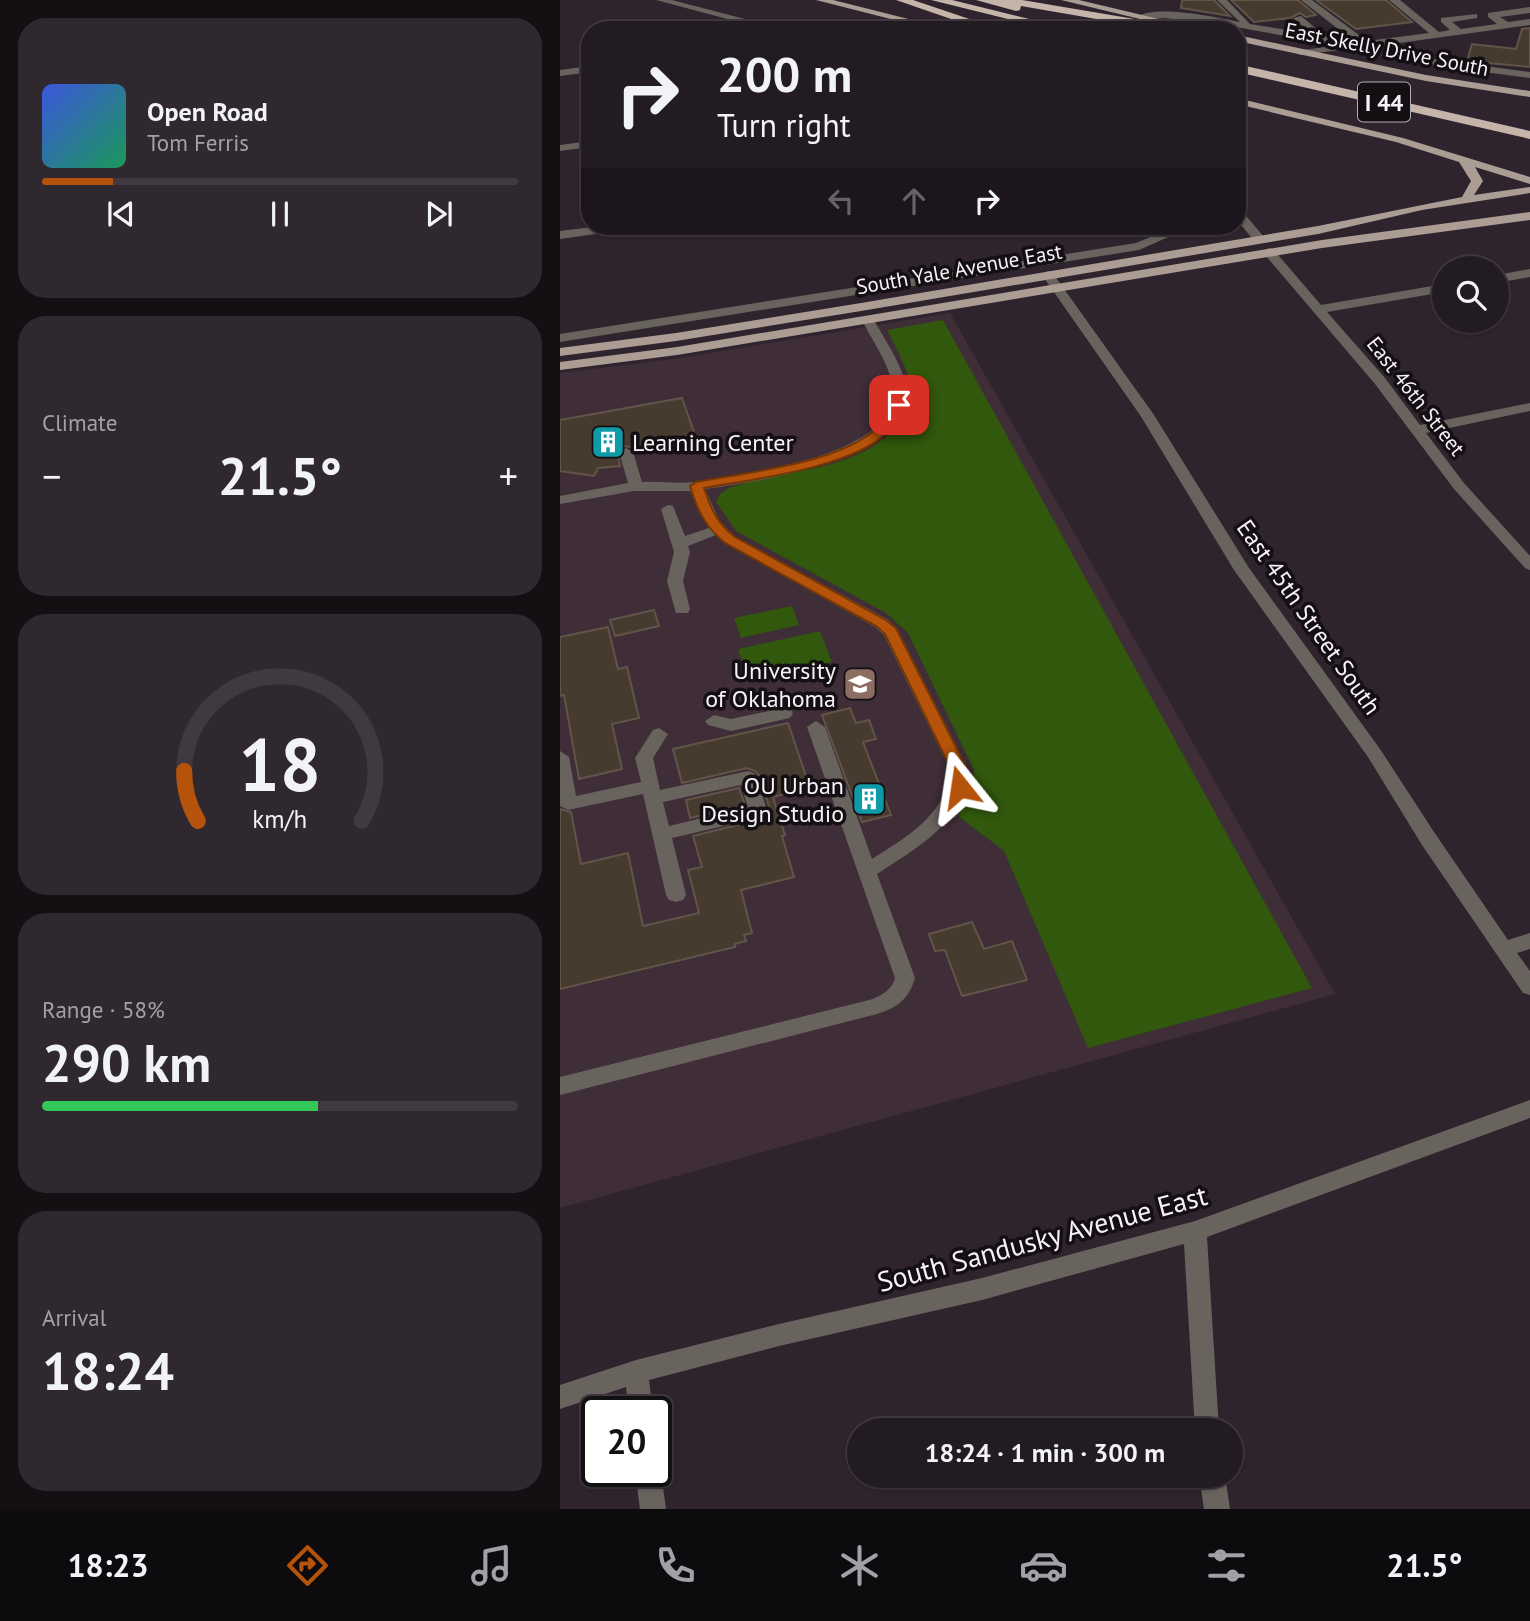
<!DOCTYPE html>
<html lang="en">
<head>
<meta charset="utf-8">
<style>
	:root { --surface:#231b22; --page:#2f282f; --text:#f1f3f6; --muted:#a3a1a5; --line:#403940; --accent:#b45309 }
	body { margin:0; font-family:"PT Sans",sans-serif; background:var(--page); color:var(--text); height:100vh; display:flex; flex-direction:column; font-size:26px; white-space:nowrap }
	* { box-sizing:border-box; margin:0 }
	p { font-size:23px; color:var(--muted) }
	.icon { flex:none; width:38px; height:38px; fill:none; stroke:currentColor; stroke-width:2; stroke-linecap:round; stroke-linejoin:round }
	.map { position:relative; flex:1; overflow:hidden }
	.sheet { display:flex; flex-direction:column; gap:18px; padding:18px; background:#130f13; width:560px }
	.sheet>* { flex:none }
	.hud { position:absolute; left:21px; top:21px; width:665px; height:214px; border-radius:28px; box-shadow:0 2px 5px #0004,0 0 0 2px var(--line); background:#231b22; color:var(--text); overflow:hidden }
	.controls { position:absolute; left:872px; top:256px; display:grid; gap:14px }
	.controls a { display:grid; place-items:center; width:77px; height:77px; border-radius:50%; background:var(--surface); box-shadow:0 2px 5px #0004,0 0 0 2px var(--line); font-size:35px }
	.speed { position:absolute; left:21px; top:1396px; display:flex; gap:14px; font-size:35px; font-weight:700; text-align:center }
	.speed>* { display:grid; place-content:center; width:91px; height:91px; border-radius:50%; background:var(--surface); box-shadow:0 2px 5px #0004,0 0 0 2px var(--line); line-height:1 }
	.speed .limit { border:4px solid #111; border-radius:10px; background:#fff; color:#111 }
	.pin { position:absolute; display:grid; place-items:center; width:60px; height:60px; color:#fff; margin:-30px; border-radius:14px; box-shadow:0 4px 10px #0006 }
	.me { position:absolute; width:77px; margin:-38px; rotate:345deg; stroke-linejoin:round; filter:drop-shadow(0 0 5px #0008) }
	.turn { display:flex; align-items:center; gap:24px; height:147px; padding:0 21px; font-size:32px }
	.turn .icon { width:91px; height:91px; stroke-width:2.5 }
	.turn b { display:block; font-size:49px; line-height:60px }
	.lanes { display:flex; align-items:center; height:66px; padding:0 21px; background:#0003; justify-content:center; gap:35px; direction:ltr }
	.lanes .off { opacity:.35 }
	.big { font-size:52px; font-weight:600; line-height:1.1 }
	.sheet .card { flex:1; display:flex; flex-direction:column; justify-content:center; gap:10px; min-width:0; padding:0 24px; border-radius:28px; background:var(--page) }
	.sheet .dial { align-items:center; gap:0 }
	.dial svg { height:182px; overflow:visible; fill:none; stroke:var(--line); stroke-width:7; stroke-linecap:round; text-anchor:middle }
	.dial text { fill:var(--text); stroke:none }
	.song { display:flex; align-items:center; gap:21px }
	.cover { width:84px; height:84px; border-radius:10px; background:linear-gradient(135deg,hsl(230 70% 55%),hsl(150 70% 35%)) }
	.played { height:7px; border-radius:4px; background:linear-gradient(90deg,var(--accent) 15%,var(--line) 15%) }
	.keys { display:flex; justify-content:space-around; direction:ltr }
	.heat { display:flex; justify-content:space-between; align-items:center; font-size:38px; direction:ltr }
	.charge { height:10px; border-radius:5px; background:linear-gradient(90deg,#34c759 58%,var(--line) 0) }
	.trip { position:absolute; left:287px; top:1418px; width:396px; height:70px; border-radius:35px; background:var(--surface); box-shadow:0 2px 5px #0004,0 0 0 2px var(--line); font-weight:600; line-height:70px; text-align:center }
	.tab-bar { display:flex; height:112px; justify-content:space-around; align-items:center; background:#0e0b0e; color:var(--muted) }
	.tab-bar .icon { width:49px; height:49px }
	.tab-bar .current { color:var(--accent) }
	.tab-bar b { font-size:32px; color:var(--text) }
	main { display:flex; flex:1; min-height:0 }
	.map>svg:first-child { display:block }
	.education { fill:#3f2d37 }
	.green { fill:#31580c }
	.building { fill:#473b30; stroke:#615449; stroke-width:2 }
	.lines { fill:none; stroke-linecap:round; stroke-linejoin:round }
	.minor { fill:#69635e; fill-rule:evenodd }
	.major { fill:#ab9d94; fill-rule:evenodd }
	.highway { fill:#c4b4a9; fill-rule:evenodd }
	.route { fill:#b45309; stroke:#753606; stroke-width:2 }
	.labels { text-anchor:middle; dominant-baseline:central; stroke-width:7; stroke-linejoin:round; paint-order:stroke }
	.far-street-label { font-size:21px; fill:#f9f1f8; stroke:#140f13 }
	.shield { fill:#140f13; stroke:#b4adb3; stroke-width:2 }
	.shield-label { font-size:23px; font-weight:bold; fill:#f9f1f8 }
	.poi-label { font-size:24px; fill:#f9f1f8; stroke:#140f13; text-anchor:end }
	.street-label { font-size:24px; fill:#f9f1f8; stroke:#140f13 }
	.near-street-label { font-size:28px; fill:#f9f1f8; stroke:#140f13 }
</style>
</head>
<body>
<main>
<section class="sheet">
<div class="card">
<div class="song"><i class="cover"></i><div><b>Open Road</b><p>Tom Ferris</p></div></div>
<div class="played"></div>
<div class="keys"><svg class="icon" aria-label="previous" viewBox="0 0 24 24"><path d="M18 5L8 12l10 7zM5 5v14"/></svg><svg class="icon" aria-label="pause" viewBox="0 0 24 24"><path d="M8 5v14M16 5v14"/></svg><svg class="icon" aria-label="next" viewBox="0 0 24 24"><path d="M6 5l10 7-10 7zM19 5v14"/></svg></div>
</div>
<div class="card"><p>Climate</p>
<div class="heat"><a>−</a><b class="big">21.5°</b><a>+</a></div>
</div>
<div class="card dial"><svg viewBox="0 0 100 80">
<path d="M14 69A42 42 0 1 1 86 69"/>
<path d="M14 69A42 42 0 0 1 8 47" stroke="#b45309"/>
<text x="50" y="56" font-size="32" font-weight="700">18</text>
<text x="50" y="72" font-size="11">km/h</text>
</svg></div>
<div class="card"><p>Range · 58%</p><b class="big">290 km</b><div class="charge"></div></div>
<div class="card"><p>Arrival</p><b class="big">18:24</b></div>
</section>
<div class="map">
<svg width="970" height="1509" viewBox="0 0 970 1509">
	<rect width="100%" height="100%" fill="#2f242e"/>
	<path class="education" d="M 390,313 L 775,994 L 0,1208 L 0,373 L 120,358 Z"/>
	<path class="green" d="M 383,320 L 752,988 L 528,1048 L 444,851 L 398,816 L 413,792 L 414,770 L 348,633 L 326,613 L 176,531 L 156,502 L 160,494 L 169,488 C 225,468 290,474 335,429 C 342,422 351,412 352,401 C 355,381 336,348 327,330 Z
		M 232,606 L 239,625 L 181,638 L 174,618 Z
		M 260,631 L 272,662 L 189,681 L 178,649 Z"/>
	<path class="building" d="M 622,0 L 654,0 L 670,16 L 621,8 Z
		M 671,0 L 738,0 L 756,15 L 746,17 L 740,13 L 730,18 L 694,22 Z
		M 756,0 L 826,0 L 852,22 L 796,29 Z
		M 970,28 L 970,67 L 907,61 L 912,44 L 956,49 L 962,29 Z
		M 122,398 L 135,435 L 70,447 L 65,446 L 57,451 L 60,466 L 38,468 L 34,476 L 0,471 L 0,420 Z
		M 94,610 L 99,626 L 55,636 L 50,620 Z
		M 48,627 L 58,669 L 67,667 L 79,718 L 52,724 L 62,769 L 19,779 L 4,695 L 0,696 L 0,637 Z
		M 290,708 L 296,723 L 309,720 L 316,739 L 303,742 L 331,815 L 302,822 L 262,715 Z
		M 228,723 L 250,788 L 213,797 L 225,835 L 222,836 L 234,877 L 181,890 L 192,933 L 184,935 L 186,941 L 175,944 L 175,947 L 0,989 L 0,809 L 11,812 L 21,864 L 68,853 L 83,926 L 139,913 L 128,870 L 142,867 L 133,836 L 205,818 L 210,810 L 200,776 L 195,771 L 187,768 L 122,783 L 113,749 Z
		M 179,788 L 185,805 L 130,818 L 126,800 Z
		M 412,922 L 424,949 L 452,941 L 467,980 L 402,996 L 385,950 L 375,951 L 369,934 Z"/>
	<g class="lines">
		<path class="minor" d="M 96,0 L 112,0 L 227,30 L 209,30 Z
			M 657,0 L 667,0 L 690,24 L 752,34 L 733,18 L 741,16 L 770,40 L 765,43 L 648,22 L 603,18 L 581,20 L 576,17 C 597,4 655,17 680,22 Z
			M 741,0 L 752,0 L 807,41 L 869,33 L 829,0 L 840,0 L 879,32 L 890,30 L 881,22 L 881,18 L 917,14 L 917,18 L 892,22 L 901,29 L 937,24 L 928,17 L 928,13 L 970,7 L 970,13 L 940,17 L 948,22 L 970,19 L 970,25 L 832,44 L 857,57 L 970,72 L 970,78 L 854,63 L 821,45 L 739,55 L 738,53 L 743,50 L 796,43 Z
			M 30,66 L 30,72 L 0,76 L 0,70 Z
			M 30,141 L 30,147 L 0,151 L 0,145 Z
			M 677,209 L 681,210 L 704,237 L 704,243 L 696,243 L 677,220 Z
			M 41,226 L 70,226 L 64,230 L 0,239 L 0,231 Z
			M 617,226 L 633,226 L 579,250 L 0,342 L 0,334 L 576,243 Z
			M 709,248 L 713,249 L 761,305 L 884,284 L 884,292 L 767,312 L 825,378 L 860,425 L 970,403 L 970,411 L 866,433 L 904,483 L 970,556 L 970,570 L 965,568 L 894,489 L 815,384 L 705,255 L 703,252 Z
			M 970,269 L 970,277 L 936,283 L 936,275 Z
			M 488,271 L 492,272 L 594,415 L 689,568 L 820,749 L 876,835 L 948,940 L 970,933 L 970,949 L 957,953 L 970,971 L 970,995 L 963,993 L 862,845 L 808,757 L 674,570 L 580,415 L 482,275 Z
			M 308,316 L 314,320 C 326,342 345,368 347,394 C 349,459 192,483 145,489 L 159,520 L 175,537 L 327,619 L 337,628 L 409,771 C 402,824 358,847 317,874 L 355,978 C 349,999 337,1008 317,1014 L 0,1095 L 0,1077 L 313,999 C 324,994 332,989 335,978 L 247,727 L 256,721 L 265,727 L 312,859 C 348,836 384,816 391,771 L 324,635 L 315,627 L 165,543 L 156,535 L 128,546 L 130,552 L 123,581 L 130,609 L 128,613 L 116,613 L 107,581 L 114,552 L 101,509 L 108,505 L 113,506 L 125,536 L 149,528 L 130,491 L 74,491 L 0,504 L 0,496 L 68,483 L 59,452 L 66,448 L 73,452 L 82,482 C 100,481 117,484 135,482 C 181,477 326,455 333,399 C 336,372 313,343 302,320 Z
			M 219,691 L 227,697 L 233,714 L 230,718 L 171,731 L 148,725 L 145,721 L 154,715 L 171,719 L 214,710 L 211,697 Z
			M 99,728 L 108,734 L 93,758 L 100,790 L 188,771 L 194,773 L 197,777 L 207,811 L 204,816 L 198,818 L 112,838 L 126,895 L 123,900 L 116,902 L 109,900 L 106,895 L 83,794 L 8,810 L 0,806 L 0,751 L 9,757 L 16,796 L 81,782 L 75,758 L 93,730 ZM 181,785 L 188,807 L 109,826 L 103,802 Z
			M 970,1100 L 970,1118 L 647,1237 L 659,1430 L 635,1430 L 624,1244 L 422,1300 L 219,1346 L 89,1380 L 93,1412 L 69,1412 L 66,1387 L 0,1409 L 0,1385 L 76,1360 L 219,1324 L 422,1278 L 635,1221 Z
			M 96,1463 L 101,1472 L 106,1509 L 80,1509 L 75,1472 L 96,1472 Z
			M 639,1475 L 665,1475 L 670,1509 L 644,1509 Z"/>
		<path class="major" d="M 256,0 L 273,0 L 392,30 L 374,30 Z
			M 501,0 L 519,0 L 645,30 L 626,30 Z
			M 677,35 L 866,75 L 970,91 L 970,97 L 866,81 L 677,41 Z
			M 677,98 L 843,138 L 970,177 L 970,184 L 915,167 L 923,181 L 914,195 L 970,187 L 970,193 L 862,210 L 758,234 L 301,311 L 116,341 L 0,356 L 0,348 L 116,333 L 301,303 L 758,226 L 902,197 L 911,181 L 899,162 L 836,142 L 677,104 Z
			M 970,212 L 970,220 L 762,248 L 117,355 L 0,370 L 0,362 L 117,347 L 762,240 Z"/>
		<path class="highway" d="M 336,0 L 353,0 L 442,30 L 423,30 Z
			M 371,0 L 392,0 L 514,30 L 492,30 Z
			M 416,0 L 462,0 L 622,27 L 628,30 L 600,30 L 461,6 L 460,10 L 456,11 Z
			M 677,64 L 970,131 L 970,139 L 677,72 Z"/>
	</g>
	<path class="route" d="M 339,401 L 345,405 C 340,414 334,424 327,432 C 296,467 190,480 144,488 C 151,509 157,523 175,537 L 326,620 L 336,628 L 408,771 L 408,787 L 400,793 L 392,787 L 392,771 L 325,634 L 316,626 L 165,543 C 145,527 137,509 130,486 L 136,482 C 188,472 276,464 316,429 C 324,423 329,411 335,402 Z"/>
	<defs>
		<symbol id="building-square" viewBox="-11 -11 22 22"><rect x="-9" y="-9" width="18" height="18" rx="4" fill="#0f9aa8" stroke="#140f13"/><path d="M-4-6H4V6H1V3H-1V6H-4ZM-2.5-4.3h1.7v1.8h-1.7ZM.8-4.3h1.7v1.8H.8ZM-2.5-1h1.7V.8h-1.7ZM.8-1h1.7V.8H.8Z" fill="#fff"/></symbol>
		<symbol id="university-square" viewBox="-11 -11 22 22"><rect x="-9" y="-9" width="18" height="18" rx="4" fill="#8d6e63" stroke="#140f13"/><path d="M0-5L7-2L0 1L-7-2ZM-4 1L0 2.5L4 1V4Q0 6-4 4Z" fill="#fff"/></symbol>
	</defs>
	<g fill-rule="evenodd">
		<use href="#building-square" x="29" y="423" width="38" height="38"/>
		<use href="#university-square" x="281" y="665" width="38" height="38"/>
		<use href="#building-square" x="290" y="780" width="38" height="38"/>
	</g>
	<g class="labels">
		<g class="far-street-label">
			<text transform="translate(827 49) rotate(11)">East Skelly Drive South</text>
			<text transform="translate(399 269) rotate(-10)">South Yale Avenue East</text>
			<text transform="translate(856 396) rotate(52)">East 46th Street</text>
		</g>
		<rect class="shield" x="798" y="82.5" width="52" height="39" rx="5"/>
		<g class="shield-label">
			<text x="824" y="102">I 44</text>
		</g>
		<g class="poi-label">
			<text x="72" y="442" text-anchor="start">Learning Center</text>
			<text x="276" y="670">University<tspan x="276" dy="28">of Oklahoma</tspan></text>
			<text x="284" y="785">OU Urban<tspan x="284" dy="28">Design Studio</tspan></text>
		</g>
		<g class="street-label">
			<text transform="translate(749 617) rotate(55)">East 45th Street South</text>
		</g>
		<g class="near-street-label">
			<text transform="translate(482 1238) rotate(-15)">South Sandusky Avenue East</text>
		</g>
	</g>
</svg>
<div class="controls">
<a><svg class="icon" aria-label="search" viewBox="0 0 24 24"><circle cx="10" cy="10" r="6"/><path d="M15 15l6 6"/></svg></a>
</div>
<div class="speed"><div class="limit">20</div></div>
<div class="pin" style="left:339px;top:405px;background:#d93025"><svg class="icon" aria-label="arrive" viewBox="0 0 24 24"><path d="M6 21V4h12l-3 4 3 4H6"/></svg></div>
<svg class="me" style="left:400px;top:787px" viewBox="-20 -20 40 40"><path d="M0-17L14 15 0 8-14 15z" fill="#b45309" stroke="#fff" stroke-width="4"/></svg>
<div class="trip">18:24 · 1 min · 300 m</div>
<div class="hud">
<div class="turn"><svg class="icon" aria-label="right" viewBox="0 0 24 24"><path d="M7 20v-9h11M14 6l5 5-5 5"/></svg><div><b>200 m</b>Turn right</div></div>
<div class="lanes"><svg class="icon off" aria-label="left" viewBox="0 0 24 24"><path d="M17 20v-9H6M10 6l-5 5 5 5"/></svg><svg class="icon off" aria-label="ahead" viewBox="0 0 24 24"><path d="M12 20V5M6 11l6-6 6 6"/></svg><svg class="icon" aria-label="right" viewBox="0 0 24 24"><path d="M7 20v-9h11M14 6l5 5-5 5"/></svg></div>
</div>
</div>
</main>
<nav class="tab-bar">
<b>18:23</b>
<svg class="icon current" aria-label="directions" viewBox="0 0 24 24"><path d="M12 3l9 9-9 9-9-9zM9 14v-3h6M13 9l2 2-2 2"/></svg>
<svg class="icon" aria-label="music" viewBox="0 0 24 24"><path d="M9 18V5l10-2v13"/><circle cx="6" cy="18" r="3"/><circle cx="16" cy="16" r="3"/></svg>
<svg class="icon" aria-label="phone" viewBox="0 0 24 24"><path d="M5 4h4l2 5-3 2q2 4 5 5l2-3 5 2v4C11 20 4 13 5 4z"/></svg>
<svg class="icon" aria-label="climate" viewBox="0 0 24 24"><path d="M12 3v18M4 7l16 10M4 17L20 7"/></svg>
<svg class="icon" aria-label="car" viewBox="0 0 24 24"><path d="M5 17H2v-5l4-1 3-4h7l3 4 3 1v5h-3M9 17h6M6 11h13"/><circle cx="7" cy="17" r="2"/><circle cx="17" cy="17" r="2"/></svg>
<svg class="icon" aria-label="filters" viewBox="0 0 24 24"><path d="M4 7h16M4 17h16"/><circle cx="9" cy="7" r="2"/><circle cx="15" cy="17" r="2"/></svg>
<b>21.5°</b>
</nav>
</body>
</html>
